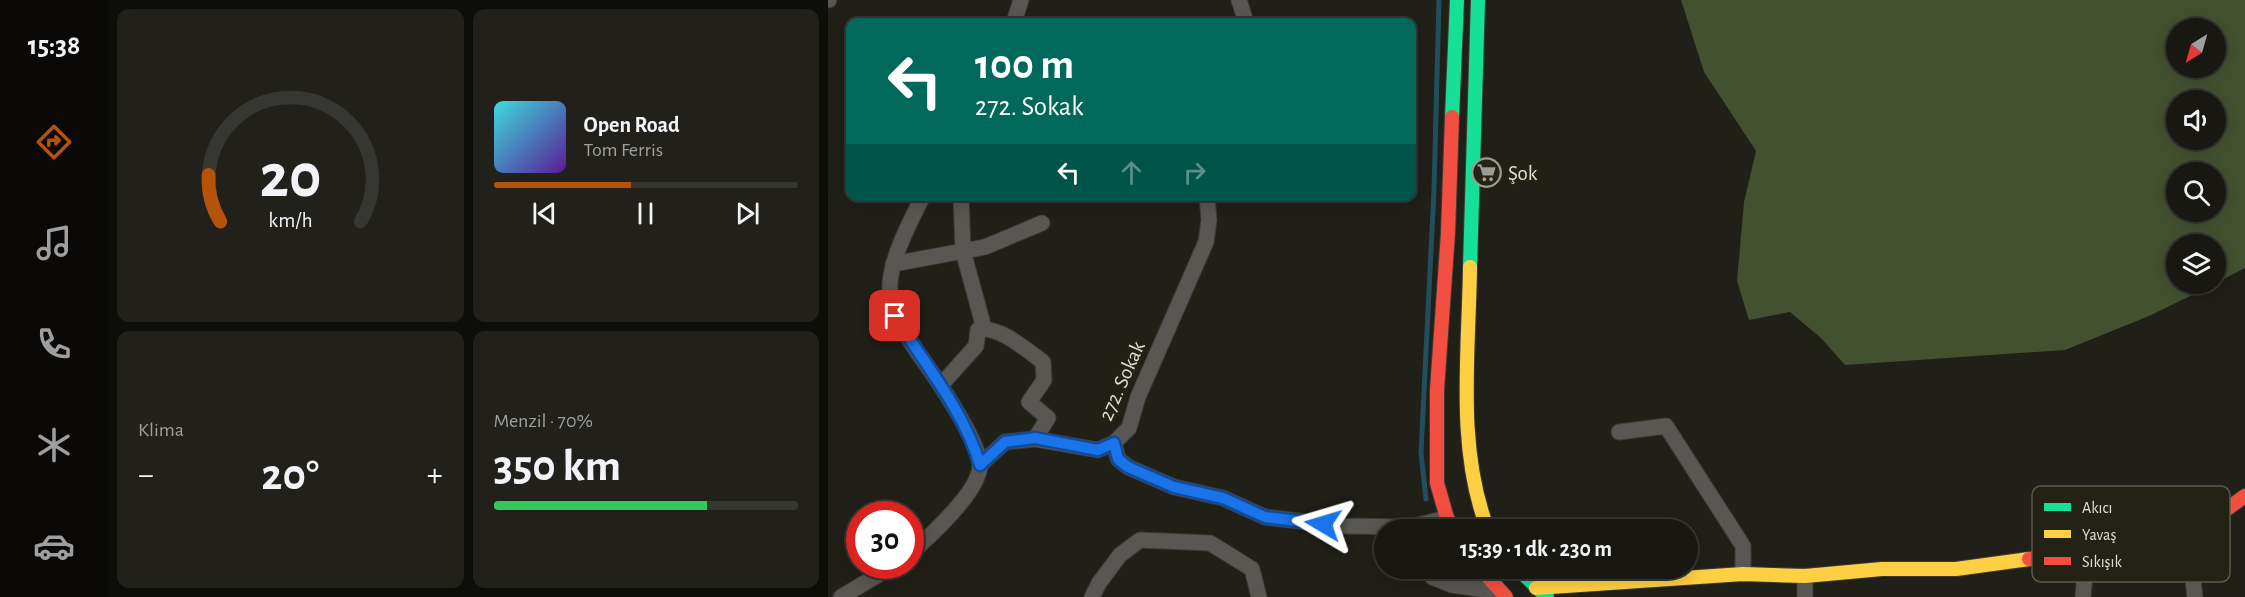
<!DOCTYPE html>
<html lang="tr">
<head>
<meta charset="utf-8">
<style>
	:root { --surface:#181712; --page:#21201b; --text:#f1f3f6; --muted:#9f9f9f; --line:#363632; --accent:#b45309 }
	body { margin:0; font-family:"Alegreya Sans",sans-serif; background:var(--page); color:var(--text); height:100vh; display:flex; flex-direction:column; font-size:22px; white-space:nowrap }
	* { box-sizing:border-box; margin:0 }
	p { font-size:20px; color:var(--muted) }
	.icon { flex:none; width:33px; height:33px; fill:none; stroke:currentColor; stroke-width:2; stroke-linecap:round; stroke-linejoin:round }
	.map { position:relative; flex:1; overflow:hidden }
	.sheet { display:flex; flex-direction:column; gap:9px; padding:9px; background:#0d0d0a; width:720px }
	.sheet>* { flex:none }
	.top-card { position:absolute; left:18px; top:18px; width:570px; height:183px; border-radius:12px; box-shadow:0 3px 15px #0003,0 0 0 2px var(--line); background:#00695c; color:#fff; overflow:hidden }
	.needle { width:39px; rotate:217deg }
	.buttons { position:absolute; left:1338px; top:18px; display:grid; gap:12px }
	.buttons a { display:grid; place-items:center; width:60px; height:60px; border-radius:50%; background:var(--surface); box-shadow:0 3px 15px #0003,0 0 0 2px var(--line); font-size:30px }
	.speed { position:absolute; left:18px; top:501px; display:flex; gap:12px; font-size:30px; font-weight:700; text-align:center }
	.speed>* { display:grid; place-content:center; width:78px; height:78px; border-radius:50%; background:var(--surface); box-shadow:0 3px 15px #0003,0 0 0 2px var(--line); line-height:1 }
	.speed .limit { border:9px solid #d22; background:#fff; color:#111 }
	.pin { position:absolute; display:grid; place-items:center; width:51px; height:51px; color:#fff; margin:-26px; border-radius:12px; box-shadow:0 3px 9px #0006 }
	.me { position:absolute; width:66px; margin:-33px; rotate:277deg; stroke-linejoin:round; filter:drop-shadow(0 0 4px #0008) }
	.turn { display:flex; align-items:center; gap:21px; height:126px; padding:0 30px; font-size:27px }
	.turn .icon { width:78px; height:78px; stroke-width:2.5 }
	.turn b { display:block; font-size:42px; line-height:51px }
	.lanes { display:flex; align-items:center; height:57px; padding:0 30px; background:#0003; justify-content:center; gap:30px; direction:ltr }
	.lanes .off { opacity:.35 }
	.big { font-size:45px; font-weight:700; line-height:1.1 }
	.sheet .card { flex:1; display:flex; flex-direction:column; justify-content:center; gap:9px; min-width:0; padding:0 21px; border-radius:12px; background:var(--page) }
	.sheet .dial { align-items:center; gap:0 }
	.dial svg { height:156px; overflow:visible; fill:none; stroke:var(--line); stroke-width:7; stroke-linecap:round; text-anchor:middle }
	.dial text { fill:var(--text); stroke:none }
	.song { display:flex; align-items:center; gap:18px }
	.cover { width:72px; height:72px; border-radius:9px; background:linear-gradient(135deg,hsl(180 70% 55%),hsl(270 70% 35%)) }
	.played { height:6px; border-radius:3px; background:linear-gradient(90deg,var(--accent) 45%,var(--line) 45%) }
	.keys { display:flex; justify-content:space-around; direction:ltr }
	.heat { display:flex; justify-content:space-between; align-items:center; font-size:33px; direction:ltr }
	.charge { height:9px; border-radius:4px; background:linear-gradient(90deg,#34c759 70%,var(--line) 0) }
	.sheet .tiles { flex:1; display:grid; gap:9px; grid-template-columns:repeat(2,1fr) }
	.trip { position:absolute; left:546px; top:519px; width:324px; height:60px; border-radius:30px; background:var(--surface); box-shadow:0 3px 15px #0003,0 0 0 2px var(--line); font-weight:700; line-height:60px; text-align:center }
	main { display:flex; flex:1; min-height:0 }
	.dock { display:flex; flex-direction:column; width:108px; justify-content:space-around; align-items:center; background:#0a0907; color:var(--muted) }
	.dock .icon { width:42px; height:42px }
	.dock .selected { color:var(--accent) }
	.dock b { font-size:27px; color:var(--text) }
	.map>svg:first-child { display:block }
	.forest { fill:#445130; fill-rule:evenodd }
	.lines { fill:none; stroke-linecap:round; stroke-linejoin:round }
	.stream { stroke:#224f5d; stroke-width:5 }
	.street-casing { stroke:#3c3c36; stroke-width:17 }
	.fast-casing { stroke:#3c3c36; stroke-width:16 }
	.slow-casing { stroke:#3c3c36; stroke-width:16 }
	.jam-casing { stroke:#3c3c36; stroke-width:16 }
	.street { stroke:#585753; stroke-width:15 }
	.fast { stroke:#16e098; stroke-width:14 }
	.slow { stroke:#ffcf43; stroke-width:14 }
	.jam { stroke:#f24e42; stroke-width:14 }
	.route-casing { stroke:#114b97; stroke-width:15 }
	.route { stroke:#1a73e8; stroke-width:10 }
	.labels { text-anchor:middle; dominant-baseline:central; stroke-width:6; stroke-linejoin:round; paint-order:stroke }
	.poi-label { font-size:21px; fill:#e0ded6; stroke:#242115; text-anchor:start }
	.street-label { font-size:21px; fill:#e0ded6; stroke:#242115 }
	.key { fill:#242115; stroke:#5c5a4f; stroke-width:1.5 }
	.key-label { font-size:16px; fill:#e0ded6 }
</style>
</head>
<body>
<main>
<nav class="dock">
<b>15:38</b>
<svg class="icon selected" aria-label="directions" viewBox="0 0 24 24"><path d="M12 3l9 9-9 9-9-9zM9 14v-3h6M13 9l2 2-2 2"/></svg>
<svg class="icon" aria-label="music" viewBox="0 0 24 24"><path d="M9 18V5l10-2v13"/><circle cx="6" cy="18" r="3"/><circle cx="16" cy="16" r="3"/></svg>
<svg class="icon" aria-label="phone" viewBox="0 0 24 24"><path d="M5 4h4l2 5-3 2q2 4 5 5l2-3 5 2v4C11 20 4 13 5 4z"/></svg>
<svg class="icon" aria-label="climate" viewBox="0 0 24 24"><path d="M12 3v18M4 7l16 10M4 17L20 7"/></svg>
<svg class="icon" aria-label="car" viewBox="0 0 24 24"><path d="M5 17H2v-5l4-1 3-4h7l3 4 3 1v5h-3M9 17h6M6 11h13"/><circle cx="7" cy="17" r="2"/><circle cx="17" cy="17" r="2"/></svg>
</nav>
<section class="sheet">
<div class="tiles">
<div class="card dial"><svg viewBox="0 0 100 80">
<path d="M14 69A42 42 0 1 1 86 69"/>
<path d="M14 69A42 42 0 0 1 8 45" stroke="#b45309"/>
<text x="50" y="56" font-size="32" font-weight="700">20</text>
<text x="50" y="72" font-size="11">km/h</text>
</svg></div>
<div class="card">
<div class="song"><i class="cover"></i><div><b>Open Road</b><p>Tom Ferris</p></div></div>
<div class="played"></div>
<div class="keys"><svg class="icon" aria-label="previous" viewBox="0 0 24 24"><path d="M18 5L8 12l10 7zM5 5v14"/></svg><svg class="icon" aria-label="pause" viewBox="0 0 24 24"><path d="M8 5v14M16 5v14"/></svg><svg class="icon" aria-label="next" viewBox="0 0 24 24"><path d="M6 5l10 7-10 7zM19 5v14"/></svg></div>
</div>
<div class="card"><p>Klima</p>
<div class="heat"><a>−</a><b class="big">20°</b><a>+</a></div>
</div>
<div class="card"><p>Menzil · 70%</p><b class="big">350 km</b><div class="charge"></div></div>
</div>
</section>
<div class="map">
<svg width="1417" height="597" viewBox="0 0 1417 597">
	<rect width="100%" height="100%" fill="#201f18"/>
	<path class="forest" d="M 853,0 L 1417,0 L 1417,268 L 1388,283 L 1388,244 L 1348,244 L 1348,284 L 1387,284 L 1321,316 L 1237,350 L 1017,365 L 993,338 L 962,312 L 921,320 L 909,281 L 916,202 L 928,151 L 876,72 ZM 1348,28 L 1388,28 L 1388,68 L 1348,68 ZM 1348,100 L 1388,100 L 1388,140 L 1348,140 ZM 1348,172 L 1388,172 L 1388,212 L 1348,212 Z"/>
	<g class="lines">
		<path class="stream" d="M 598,499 L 593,453 L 606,190 L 611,0"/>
		<defs>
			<path id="street" d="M 0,0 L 1,0
				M 411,0 L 418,22
				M 186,22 L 193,0
				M 133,196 L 135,251 L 156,328
				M 65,264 L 157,247 L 214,223
				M 113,385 L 148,346 L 150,330 C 169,324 200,351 215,362 L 216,380 L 201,402 L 220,418 L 207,439
				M 791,432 L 838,426 L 915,546 L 915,574
				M 286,443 L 290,459 L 300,467 L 346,487 L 395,498 L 437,517 L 514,526 L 582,527 L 619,518
				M 152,465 L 177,442 L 207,439 L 270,450 L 286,443 L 301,428 L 310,397 L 378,242 L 381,220 L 379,196
				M 1360,537 L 1367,597
				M 82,554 C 101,537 152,491 152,465 C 151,440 106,375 90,353 C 77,333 64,315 62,291 C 60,263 82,222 95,196
				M 604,577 L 624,585 L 672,592
				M 13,597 L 65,566
				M 264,597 L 271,583 L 292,555 L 312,540 L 382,543 L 424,569 L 431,597
				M 977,597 L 977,576
				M 1255,597 L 1259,551"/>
			<path id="fast" d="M 624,117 L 629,0
				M 642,267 L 650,0
				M 689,568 L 719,597"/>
			<path id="slow" d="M 642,267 C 641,353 628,448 660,530
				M 708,588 L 915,574 L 977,576 L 1054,569 L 1128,569 L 1201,559"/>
			<path id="jam" d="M 624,117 L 620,233 L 609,390 L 609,483 L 619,518 L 626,530
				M 1201,559 L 1360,537 L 1417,496
				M 652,568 L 678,597"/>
		</defs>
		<use href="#street" class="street-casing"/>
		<use href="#fast" class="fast-casing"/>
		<use href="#slow" class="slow-casing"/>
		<use href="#jam" class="jam-casing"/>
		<use href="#street" class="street"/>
		<use href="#fast" class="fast"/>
		<use href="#slow" class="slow"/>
		<use href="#jam" class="jam"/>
	</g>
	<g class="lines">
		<defs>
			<path id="route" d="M 67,316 C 96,364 136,410 152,465 L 177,442 L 207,438 L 270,450 L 286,443 L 290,459 L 300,467 L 346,487 L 395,498 L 437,517 L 495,524"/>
		</defs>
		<use href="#route" class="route-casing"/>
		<use href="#route" class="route"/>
	</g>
	<defs>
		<symbol id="supermarket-ring" viewBox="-11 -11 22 22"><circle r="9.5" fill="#242115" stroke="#9d9b94" stroke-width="1.5"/><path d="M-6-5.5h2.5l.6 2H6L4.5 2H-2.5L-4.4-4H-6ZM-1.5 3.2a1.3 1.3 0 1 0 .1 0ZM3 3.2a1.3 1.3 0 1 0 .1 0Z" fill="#9d9b94"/></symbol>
	</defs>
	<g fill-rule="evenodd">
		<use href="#supermarket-ring" x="642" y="156" width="33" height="33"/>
	</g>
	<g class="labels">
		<g class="poi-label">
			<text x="680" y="173">Şok</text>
		</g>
		<g class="street-label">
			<text transform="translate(294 381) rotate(-66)">272. Sokak</text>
		</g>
	</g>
	<rect x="1204" y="486" width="198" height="96" rx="9" class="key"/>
	<rect x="1216" y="503" width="27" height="8" fill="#16e098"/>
	<rect x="1216" y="530" width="27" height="8" fill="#ffcf43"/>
	<rect x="1216" y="557" width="27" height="8" fill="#f24e42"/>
	<g class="key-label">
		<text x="1254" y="513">Akıcı</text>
		<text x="1254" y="540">Yavaş</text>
		<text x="1254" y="567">Sıkışık</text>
	</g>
</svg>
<div class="buttons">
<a><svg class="needle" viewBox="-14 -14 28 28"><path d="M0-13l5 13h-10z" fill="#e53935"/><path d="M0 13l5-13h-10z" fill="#9f9f9f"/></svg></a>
<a><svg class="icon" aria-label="sound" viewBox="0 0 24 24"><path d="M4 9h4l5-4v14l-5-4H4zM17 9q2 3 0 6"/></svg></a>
<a><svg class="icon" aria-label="search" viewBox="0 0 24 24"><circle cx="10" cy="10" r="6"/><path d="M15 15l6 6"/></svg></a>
<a><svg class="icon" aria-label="layers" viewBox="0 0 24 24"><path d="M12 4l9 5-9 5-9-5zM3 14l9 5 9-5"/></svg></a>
</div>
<div class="speed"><div class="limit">30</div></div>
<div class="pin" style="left:67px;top:316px;background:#d93025"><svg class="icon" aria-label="arrive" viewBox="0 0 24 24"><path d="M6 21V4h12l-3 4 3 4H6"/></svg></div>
<svg class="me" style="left:495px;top:524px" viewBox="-20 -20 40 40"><path d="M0-17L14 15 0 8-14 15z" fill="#1a73e8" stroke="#fff" stroke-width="4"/></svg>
<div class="trip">15:39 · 1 dk · 230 m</div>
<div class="top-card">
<div class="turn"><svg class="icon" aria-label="left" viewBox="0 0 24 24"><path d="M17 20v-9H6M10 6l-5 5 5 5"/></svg><div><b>100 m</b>272. Sokak</div></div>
<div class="lanes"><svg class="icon" aria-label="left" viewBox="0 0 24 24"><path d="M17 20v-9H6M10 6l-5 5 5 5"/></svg><svg class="icon off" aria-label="ahead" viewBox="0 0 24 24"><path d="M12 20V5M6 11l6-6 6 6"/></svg><svg class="icon off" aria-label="right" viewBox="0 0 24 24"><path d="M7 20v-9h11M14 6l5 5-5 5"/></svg></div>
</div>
</div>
</main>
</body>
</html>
